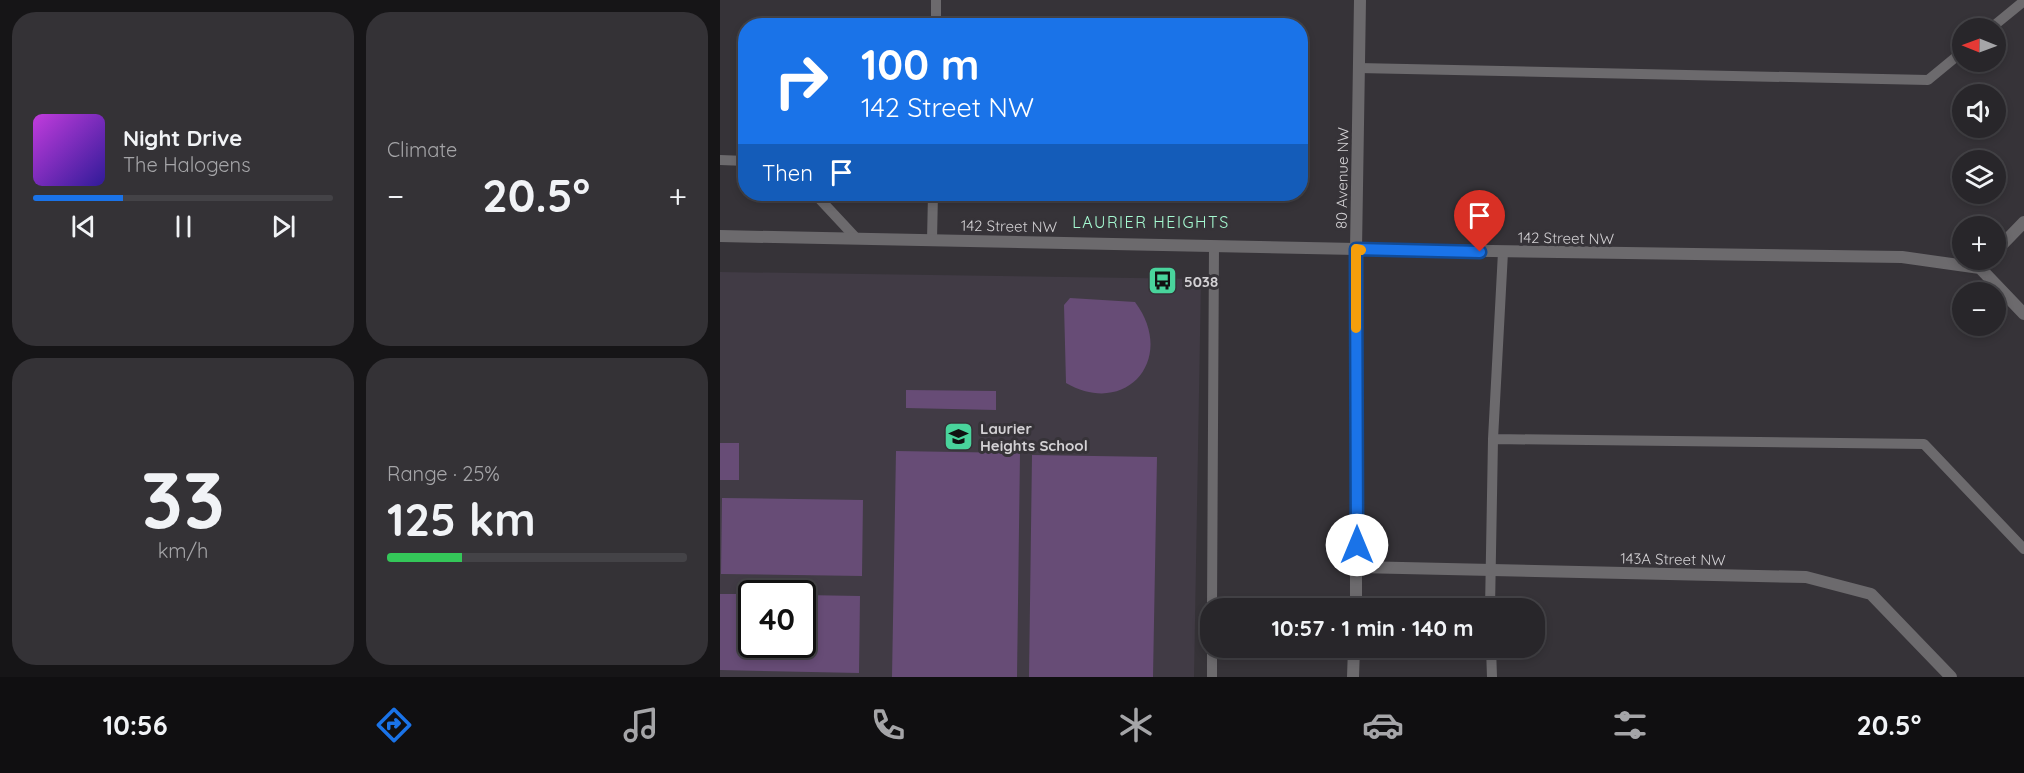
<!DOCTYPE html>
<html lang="en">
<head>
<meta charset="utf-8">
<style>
	:root { --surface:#28262a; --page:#343236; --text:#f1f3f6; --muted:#a5a5a8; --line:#444347; --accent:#1a73e8 }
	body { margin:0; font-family:Quicksand,sans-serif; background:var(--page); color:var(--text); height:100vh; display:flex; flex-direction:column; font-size:22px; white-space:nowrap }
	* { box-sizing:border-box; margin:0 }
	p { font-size:20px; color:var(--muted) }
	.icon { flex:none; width:33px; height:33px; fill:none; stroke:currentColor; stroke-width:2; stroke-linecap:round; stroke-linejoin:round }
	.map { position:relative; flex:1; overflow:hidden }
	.sheet { display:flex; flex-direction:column; gap:12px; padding:12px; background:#161517; width:720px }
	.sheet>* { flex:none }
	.guide { position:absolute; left:18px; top:18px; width:570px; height:183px; border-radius:24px; box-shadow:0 3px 9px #0003,0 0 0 2px var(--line); background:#1a73e8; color:#fff; overflow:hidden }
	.needle { width:39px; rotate:271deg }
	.buttons { position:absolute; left:1232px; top:18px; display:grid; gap:12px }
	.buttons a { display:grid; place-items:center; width:54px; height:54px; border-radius:50%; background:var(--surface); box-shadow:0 3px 9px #0003,0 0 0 2px var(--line); font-size:30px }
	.speed { position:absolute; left:18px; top:580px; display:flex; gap:12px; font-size:30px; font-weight:700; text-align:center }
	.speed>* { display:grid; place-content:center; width:78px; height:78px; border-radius:50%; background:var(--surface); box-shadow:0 3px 9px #0003,0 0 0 2px var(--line); line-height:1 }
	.speed .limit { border:3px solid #111; border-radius:9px; background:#fff; color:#111 }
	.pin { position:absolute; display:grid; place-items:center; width:51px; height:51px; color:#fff; margin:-62px -26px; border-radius:50% 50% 50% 0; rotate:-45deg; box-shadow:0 0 6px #0007 }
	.pin .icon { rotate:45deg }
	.me { position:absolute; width:66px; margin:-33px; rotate:0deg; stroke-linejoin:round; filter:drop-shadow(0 0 4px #0008) }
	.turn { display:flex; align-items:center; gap:21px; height:126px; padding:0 24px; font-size:27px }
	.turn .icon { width:78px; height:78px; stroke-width:2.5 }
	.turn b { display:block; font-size:42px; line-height:51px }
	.then { display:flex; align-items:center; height:57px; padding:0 24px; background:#0003; gap:12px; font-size:22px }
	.big { font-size:45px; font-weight:700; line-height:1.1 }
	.sheet .widget { flex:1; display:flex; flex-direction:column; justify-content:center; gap:9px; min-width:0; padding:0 21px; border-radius:24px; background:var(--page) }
	.sheet .dial { align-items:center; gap:0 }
	.dial b { font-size:78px; line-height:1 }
	.song { display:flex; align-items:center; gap:18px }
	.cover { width:72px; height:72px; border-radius:9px; background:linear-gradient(135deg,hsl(290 70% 55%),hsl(250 70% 35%)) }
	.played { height:6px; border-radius:3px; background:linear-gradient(90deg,var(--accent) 30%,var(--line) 30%) }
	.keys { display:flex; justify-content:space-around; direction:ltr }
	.heat { display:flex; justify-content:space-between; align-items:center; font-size:33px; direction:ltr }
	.charge { height:9px; border-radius:4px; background:linear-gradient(90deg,#34c759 25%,var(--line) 0) }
	.sheet .tiles { flex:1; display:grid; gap:12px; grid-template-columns:repeat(2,1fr) }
	.trip { position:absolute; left:480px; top:598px; width:345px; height:60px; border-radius:24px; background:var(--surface); box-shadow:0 3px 9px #0003,0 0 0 2px var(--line); font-weight:700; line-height:60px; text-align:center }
	.menu { display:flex; height:96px; justify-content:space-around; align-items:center; background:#100f11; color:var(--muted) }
	.menu .icon { width:42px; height:42px }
	.menu .selected { color:var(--accent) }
	.menu b { font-size:27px; color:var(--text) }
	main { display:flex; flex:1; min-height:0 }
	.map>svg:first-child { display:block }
	.built { fill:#413b45; fill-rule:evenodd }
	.green { fill:#674c76 }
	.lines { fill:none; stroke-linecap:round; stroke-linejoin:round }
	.service { stroke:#6c6a6d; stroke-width:10 }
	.minor { stroke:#6c6a6d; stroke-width:12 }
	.tertiary { stroke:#6c6a6d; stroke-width:12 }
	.route-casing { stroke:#114b97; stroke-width:15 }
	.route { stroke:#1a73e8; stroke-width:10 }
	.slow { stroke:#f59e0b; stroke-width:10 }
	.labels { text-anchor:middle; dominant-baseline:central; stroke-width:6; stroke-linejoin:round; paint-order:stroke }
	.street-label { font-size:15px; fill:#d3d1d4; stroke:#363338 }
	.poi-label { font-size:15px; font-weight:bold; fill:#d3d1d4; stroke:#363338; text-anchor:start }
	.neighbourhood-label { font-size:16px; letter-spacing:1.5px; fill:#a5f9d1; stroke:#363338 }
</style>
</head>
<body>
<main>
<section class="sheet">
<div class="tiles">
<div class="widget">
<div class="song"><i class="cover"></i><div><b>Night Drive</b><p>The Halogens</p></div></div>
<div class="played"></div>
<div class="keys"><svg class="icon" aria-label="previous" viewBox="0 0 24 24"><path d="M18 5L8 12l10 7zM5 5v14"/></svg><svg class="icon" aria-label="pause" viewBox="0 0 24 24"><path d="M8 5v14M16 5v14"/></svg><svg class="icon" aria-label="next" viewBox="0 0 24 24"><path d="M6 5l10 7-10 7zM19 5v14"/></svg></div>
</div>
<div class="widget"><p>Climate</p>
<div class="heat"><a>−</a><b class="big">20.5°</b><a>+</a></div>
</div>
<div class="widget dial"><b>33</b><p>km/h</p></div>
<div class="widget"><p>Range · 25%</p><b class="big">125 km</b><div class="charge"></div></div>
</div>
</section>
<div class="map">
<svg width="1304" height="677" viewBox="0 0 1304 677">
	<rect width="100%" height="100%" fill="#363338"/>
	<path class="built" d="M 0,272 L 481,279 L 474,677 L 0,677 ZM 32,594 L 82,594 L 82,645 L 32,645 Z"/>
	<path class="green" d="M 350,298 L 415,302 C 457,358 407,418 346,383 L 344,305 Z
		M 186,390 L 276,391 L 276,410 L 186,408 Z
		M 0,443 L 19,443 L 19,480 L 0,480 Z
		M 176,451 L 300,453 L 297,677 L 172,677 Z
		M 312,455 L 437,457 L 433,677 L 309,677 Z
		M 2,498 L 143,500 L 142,576 L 1,574 Z
		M 0,594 L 31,594 L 32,645 L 82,645 L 83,595 L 140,596 L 139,673 L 0,670 Z"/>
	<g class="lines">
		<path class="service" d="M 216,26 L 216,0
			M 1271,28 L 1304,1
			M 638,68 L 1208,80 L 1242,52
			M 0,160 L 26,161
			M 95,194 L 136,238
			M 212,240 L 213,194
			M 773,439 L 1204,444 L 1304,549
			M 492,609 L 494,246
			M 770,609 L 773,439 L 783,252
			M 771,648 L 772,677
			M 492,677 L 492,648"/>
		<path class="minor" d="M 640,0 L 636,249 L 1182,257 L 1260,268
			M 1275,252 L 1304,222
			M 1260,268 L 1304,314
			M 637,567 L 1086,577 L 1151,594 L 1231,677"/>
		<path class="tertiary" d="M 0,236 L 636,249 L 636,609
			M 633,677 L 634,648"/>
	</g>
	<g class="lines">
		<defs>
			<path id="route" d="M 637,545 L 636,249 L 760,252"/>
		</defs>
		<use href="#route" class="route-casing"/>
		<use href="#route" class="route"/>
		<path class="slow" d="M 636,328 L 636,249 L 641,250"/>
	</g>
	<defs>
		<symbol id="bus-square" viewBox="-11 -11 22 22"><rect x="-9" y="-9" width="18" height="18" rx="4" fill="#49d49c" stroke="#363338"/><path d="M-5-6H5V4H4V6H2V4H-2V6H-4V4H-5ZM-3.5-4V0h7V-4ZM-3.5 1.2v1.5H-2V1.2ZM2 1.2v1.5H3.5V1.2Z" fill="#111"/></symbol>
		<symbol id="school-square" viewBox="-11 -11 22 22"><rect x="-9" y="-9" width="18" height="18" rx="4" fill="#49d49c" stroke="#363338"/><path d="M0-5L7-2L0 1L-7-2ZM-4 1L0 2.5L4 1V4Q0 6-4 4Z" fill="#111"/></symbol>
	</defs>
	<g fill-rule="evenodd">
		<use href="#bus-square" x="426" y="264" width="33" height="33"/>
		<use href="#school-square" x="222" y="420" width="33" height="33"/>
	</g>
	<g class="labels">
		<g class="street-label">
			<text transform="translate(622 178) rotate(-89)">80 Avenue NW</text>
			<text transform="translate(289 226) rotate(1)">142 Street NW</text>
			<text transform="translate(846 238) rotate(1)">142 Street NW</text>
			<text transform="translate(953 559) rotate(1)">143A Street NW</text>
		</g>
		<g class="poi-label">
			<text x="464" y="281">5038</text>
			<text x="260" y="428">Laurier<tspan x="260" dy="17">Heights School</tspan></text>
		</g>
		<g class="neighbourhood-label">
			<text x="431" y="222">LAURIER HEIGHTS</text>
		</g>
	</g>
</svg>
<div class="buttons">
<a><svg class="needle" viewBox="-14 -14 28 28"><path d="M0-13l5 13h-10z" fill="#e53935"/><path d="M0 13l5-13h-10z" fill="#a5a5a8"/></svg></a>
<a><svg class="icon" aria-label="sound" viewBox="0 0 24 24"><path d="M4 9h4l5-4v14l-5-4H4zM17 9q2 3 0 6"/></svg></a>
<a><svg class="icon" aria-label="layers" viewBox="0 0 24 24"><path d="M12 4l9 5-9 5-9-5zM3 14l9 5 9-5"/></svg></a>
<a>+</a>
<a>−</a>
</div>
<div class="speed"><div class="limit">40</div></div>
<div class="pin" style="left:760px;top:252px;background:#d93025"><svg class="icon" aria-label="arrive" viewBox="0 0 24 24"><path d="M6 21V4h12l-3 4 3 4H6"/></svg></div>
<svg class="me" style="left:637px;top:545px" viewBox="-20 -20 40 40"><circle r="19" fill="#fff"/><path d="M0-13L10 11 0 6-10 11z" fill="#1a73e8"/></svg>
<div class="trip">10:57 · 1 min · 140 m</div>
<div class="guide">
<div class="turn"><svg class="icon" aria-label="right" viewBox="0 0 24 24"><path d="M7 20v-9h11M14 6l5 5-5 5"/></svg><div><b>100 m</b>142 Street NW</div></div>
<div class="then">Then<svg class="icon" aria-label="arrive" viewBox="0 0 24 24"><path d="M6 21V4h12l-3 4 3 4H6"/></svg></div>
</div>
</div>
</main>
<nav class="menu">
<b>10:56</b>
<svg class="icon selected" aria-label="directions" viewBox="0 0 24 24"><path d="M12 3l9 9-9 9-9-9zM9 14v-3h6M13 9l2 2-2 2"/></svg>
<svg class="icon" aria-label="music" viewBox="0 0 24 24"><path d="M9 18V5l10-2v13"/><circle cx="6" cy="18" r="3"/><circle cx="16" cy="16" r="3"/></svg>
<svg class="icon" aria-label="phone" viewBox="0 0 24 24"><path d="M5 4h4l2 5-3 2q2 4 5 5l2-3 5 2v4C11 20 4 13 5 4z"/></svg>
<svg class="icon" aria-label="climate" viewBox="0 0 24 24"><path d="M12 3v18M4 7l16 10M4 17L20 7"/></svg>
<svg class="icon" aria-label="car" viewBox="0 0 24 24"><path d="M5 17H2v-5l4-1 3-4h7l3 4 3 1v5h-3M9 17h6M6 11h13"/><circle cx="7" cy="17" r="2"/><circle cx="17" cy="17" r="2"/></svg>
<svg class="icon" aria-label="filters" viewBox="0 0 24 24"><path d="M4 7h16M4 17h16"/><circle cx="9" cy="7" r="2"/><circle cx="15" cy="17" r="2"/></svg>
<b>20.5°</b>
</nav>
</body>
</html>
